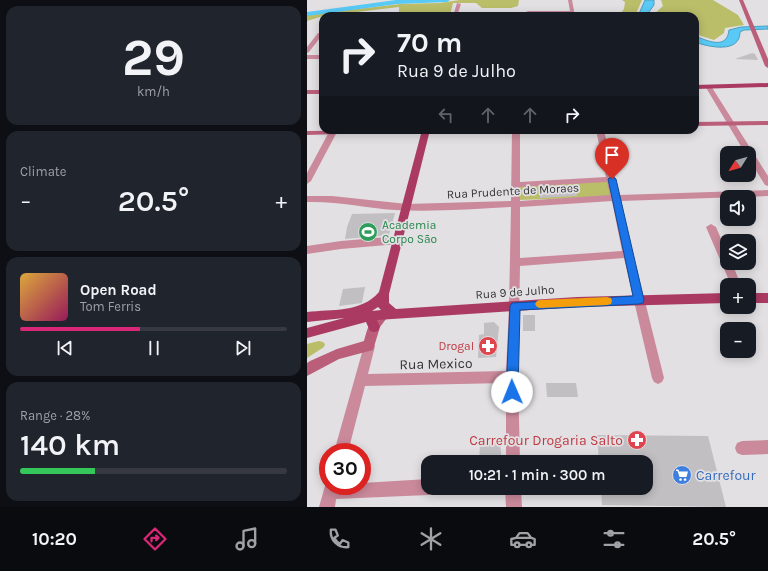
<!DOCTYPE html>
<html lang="en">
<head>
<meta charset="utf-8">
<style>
	:root { --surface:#171b24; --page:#20242c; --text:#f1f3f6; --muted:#9ea1a6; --line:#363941; --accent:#db2777 }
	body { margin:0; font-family:Karla,sans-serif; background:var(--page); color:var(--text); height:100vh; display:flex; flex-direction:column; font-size:15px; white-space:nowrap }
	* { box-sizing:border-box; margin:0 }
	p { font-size:13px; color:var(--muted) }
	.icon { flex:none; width:22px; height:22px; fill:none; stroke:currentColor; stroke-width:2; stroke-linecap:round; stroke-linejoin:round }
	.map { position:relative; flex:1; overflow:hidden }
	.details { display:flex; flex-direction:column; gap:6px; padding:6px; background:#0d0f14; width:307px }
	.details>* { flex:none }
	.hud { position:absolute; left:12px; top:12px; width:380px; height:122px; border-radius:12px; box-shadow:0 2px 10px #0003; background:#171b24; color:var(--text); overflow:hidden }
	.needle { width:26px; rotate:233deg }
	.buttons { position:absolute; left:413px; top:146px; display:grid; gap:8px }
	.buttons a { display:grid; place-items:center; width:36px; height:36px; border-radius:8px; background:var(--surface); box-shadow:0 2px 10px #0003; font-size:20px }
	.speed { position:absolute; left:12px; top:443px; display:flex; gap:8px; font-size:20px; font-weight:700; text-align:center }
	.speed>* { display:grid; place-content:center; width:52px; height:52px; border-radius:50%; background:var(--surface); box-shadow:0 2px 10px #0003; line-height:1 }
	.speed .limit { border:6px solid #d22; background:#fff; color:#111 }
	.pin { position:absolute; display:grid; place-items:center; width:34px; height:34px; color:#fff; margin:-41px -17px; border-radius:50% 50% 50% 0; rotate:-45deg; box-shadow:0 0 4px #0007 }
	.pin .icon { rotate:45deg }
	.me { position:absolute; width:44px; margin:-22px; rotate:359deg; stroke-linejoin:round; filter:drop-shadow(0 0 3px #0008) }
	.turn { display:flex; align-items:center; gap:14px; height:84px; padding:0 12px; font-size:18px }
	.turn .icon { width:52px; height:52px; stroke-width:2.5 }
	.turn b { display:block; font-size:28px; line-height:34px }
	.lanes { display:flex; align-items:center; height:38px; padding:0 12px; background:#0003; justify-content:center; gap:20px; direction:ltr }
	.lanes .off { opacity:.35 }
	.big { font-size:30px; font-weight:600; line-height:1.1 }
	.details .widget { flex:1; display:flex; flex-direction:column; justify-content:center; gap:6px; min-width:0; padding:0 14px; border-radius:12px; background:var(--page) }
	.details .dial { align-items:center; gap:0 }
	.dial b { font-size:52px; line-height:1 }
	.song { display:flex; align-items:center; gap:12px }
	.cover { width:48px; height:48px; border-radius:6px; background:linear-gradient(135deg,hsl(40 70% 55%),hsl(330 70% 35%)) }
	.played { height:4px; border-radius:2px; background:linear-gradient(90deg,var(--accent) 45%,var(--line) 45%) }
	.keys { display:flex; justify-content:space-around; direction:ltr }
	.heat { display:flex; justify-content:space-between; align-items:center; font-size:22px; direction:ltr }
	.charge { height:6px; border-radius:3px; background:linear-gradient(90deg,#34c759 28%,var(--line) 0) }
	.trip { position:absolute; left:114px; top:455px; width:232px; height:40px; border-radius:12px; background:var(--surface); box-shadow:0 2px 10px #0003; font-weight:600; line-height:40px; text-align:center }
	.tabs { display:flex; height:64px; justify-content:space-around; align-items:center; background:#090b0e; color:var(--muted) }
	.tabs .icon { width:28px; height:28px }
	.tabs .current { color:var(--accent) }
	.tabs b { font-size:18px; color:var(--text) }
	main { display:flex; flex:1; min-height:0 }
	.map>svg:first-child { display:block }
	.green { fill:#babe69 }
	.water { fill:#59caf6; stroke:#4e9dbc }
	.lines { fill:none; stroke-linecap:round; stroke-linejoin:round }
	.river { fill:#59caf6; fill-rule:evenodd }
	.building { fill:#c1bfc2 }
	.street { fill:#ca8a9b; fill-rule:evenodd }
	.secondary { fill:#ba5e7a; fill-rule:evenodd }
	.primary { fill:#ab3a62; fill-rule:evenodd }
	.route { fill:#1a73e8; stroke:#114b97 }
	.slow { fill:#f59e0b }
	.labels { text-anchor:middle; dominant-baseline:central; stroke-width:3.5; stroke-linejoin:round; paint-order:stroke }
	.street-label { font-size:12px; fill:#353435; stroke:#e2e0e3 }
	.leisure-label { font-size:12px; fill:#27864d; stroke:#e2e0e3; text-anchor:start }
	.health-label { font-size:12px; fill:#be3a42; stroke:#e2e0e3; text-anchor:end }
	.near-street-label { font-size:14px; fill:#353435; stroke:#e2e0e3 }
	.near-health-label { font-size:14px; fill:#be3a42; stroke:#e2e0e3; text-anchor:end }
	.near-shop-label { font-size:14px; fill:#366cbe; stroke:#e2e0e3; text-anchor:start }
</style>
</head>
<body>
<main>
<section class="details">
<div class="widget dial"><b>29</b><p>km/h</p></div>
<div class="widget"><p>Climate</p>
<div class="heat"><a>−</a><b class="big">20.5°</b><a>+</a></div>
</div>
<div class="widget">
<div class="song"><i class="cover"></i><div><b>Open Road</b><p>Tom Ferris</p></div></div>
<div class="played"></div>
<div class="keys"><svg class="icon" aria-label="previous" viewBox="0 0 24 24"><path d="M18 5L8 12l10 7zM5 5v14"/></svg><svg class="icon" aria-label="pause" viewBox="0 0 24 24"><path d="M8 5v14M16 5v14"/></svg><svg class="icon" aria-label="next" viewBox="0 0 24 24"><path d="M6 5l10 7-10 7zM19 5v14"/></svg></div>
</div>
<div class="widget"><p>Range · 28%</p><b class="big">140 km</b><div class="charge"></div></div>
</section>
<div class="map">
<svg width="461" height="507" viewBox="0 0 461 507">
	<rect width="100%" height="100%" fill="#e2e0e3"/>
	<path class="green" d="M 153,0 L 212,0 L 211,6 L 204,8 L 175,8 L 169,3 L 146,3 L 143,15 L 92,16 L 92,7 L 16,16 L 0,21 L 0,15 L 93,4 L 133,3 Z
		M 315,0 L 335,0 L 328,16 L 311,16 L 317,9 L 318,2 Z
		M 354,0 L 406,0 L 431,15 L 437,25 L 418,28 L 417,33 L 407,40 L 388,34 L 388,16 L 345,16 L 356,6 Z
		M 303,181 L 306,197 L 210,200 L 209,185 Z
		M 12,341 L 16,342 L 18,344 L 17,347 L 0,358 L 0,344 Z"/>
	<path class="water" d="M 338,0 L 347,0 L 347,5 L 339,16 L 331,16 Z
		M 461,26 L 461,29 L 437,30 L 433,32 C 433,54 401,47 388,42 L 388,36 C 401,41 420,50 422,30 L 434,27 Z"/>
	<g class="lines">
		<path class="river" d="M 89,0 L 143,0 L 140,2 L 90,4 L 0,16 L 0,12 Z"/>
	</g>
	<path class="building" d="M 445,53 L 448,54 L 451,60 L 428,59 Z
		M 268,185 L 270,196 L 233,198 L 232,187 Z
		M 88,213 L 82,235 L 38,239 L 40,227 L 45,214 Z
		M 58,287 L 55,303 L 32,306 L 36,289 Z
		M 216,315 L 228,315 L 228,331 L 216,331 Z
		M 187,322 L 192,327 L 189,357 L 171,358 L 172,335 L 177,334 L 177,323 Z
		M 239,383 L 269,383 L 271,397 L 240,397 Z
		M 290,435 L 401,436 L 419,507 L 295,505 L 294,488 L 339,488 L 339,462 L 292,462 Z
		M 193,442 L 195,462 L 172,462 L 173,444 Z"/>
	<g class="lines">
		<path class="street" d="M 261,0 L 265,0 L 268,16 L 264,16 L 263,13 L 221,13 L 219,12 L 221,11 L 263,11 Z
			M 150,3 L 154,4 L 150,16 L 146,16 Z
			M 11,33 L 16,34 L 2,52 L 0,53 L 0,47 Z
			M 0,55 L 16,55 L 16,59 L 0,59 Z
			M 399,85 L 404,86 L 461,176 L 461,186 L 458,185 L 442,159 L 442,153 L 438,153 L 398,86 Z
			M 23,130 L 31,130 L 4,181 L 0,184 L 0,173 Z
			M 205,130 L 213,130 L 213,182 L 299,177 L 289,130 L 297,130 L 312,195 L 461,190 L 461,196 L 313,201 L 357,378 L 355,382 L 351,384 L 347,382 L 345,378 L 317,258 L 213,266 L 211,377 L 213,462 L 199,462 L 199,383 L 58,386 L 41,452 L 27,452 L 58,342 L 62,341 L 66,342 L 68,346 L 61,374 L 199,371 L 202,306 L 204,207 C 166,209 127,212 88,210 C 59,208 30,201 0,202 L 0,196 L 25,196 L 100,204 L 204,201 ZM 300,182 L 303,195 L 213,201 L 213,187 ZM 305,201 L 315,251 L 213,258 L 213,207 Z
			M 404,224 L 409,227 L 420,253 L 420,263 L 425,263 L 434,285 L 424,285 L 399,227 Z
			M 91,236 L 96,240 L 91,244 L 34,249 L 0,254 L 0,246 L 34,241 Z
			M 461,440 L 461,454 L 435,455 L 430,453 L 428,448 L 430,443 L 435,441 Z
			M 121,479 L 121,488 L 128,488 L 126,492 L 121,495 L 29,499 L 28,507 L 12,507 L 18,486 L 21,480 L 21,486 L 55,486 L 55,483 Z
			M 198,488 L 214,488 L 215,507 L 199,507 Z"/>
		<path class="secondary" d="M 432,0 L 436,0 L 461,59 L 461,68 L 458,66 Z
			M 0,90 L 16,90 L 16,94 L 0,94 Z
			M 461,121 L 461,125 L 388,126 L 388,122 Z
			M 97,130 L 93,132 L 0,135 L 0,131 Z
			M 76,310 L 80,312 L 82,315 L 73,327 L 66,350 L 32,359 L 0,376 L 0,363 L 3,361 L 30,349 L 57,341 C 60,330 64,314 76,310 Z"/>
		<path class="primary" d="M 461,83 L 461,87 L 388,89 L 388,85 Z
			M 115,130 L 123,130 L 82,294 L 82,303 L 89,309 L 270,297 L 420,293 L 420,303 L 270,307 L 70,320 L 73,327 L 71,331 L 67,332 L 63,331 L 59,322 L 0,338 L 0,328 L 37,318 L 0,322 L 0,312 C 25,309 54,313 72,292 ZM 71,307 L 74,310 L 65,311 Z
			M 442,293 L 461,293 L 461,303 L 442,303 Z"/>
	</g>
	<path class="route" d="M 305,176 L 309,179 L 337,300 L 336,303 L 332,304 L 213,310 L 211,392 L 209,396 L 205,398 L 201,396 L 199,392 L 203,306 L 205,303 L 326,296 L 301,179 Z"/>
	<path class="slow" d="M 300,297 L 304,298 L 305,301 L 304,304 L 300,305 L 233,308 L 230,307 L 228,304 L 230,301 L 233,300 Z"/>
	<defs>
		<symbol id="stadium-disc" viewBox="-11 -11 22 22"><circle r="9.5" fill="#2e9e5b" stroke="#e2e0e3"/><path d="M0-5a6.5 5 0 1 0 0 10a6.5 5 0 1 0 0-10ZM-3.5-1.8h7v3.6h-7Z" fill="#fff"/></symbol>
		<symbol id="pharmacy-disc" viewBox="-11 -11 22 22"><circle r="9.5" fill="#e0444e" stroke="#e2e0e3"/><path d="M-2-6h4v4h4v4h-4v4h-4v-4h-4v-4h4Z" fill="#fff"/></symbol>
		<symbol id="supermarket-disc" viewBox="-11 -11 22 22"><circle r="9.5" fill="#3f7fe0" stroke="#e2e0e3"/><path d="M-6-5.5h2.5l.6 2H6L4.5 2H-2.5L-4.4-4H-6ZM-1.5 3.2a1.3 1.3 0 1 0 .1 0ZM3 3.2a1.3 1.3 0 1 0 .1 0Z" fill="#fff"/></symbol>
	</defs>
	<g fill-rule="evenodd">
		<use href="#stadium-disc" x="50" y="221" width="22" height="22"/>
		<use href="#pharmacy-disc" x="170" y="335" width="22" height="22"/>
		<use href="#pharmacy-disc" x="319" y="429" width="22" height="22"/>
		<use href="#supermarket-disc" x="364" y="464" width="22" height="22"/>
	</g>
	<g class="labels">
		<g class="street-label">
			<text transform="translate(206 191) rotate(-3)">Rua Prudente de Moraes</text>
			<text transform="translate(208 292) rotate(-4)">Rua 9 de Julho</text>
		</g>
		<g class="leisure-label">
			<text x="75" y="225">Academia<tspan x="75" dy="14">Corpo São</tspan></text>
		</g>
		<g class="health-label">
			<text x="167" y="346">Drogal</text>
		</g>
		<g class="near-street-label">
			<text transform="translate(129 364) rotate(-1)">Rua Mexico</text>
		</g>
		<g class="near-health-label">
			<text x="316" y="440">Carrefour Drogaria Salto</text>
		</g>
		<g class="near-shop-label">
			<text x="389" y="475">Carrefour</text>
		</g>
	</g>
</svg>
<div class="buttons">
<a><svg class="needle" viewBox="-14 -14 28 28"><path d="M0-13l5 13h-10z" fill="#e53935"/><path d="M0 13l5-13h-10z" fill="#9ea1a6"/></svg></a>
<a><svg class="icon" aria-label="sound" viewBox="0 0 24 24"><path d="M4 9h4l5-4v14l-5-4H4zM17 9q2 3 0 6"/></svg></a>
<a><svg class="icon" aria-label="layers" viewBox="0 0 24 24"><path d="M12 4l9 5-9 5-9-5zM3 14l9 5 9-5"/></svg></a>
<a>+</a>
<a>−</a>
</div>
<div class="speed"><div class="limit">30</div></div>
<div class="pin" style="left:305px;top:179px;background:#d93025"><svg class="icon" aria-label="arrive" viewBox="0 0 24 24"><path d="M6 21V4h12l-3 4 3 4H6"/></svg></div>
<svg class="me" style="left:205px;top:392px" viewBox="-20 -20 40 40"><circle r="19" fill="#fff"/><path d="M0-13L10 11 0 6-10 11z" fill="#1a73e8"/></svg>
<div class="trip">10:21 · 1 min · 300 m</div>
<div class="hud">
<div class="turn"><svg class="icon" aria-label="right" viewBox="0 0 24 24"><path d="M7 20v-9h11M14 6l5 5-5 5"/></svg><div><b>70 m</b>Rua 9 de Julho</div></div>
<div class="lanes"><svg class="icon off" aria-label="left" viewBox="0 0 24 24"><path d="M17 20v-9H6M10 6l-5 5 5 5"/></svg><svg class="icon off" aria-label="ahead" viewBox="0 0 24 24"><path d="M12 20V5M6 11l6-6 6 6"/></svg><svg class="icon off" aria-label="ahead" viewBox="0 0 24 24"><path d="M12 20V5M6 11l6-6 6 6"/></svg><svg class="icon" aria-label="right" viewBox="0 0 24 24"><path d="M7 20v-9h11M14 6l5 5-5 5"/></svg></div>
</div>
</div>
</main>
<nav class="tabs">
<b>10:20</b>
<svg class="icon current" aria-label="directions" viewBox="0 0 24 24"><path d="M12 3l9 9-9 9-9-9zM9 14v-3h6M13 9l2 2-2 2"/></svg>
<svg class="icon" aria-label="music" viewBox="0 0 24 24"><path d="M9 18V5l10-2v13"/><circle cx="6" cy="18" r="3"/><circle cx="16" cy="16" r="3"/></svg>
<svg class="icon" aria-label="phone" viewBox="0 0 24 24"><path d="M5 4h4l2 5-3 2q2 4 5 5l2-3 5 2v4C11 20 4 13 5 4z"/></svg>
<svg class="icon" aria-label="climate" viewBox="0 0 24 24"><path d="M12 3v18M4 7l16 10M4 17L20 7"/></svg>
<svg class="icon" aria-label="car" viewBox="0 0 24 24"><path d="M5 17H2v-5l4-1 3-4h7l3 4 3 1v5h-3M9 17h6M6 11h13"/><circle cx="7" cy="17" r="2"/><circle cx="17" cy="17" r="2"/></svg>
<svg class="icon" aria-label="filters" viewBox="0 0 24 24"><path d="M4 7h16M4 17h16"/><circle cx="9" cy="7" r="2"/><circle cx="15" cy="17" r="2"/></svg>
<b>20.5°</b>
</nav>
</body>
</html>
